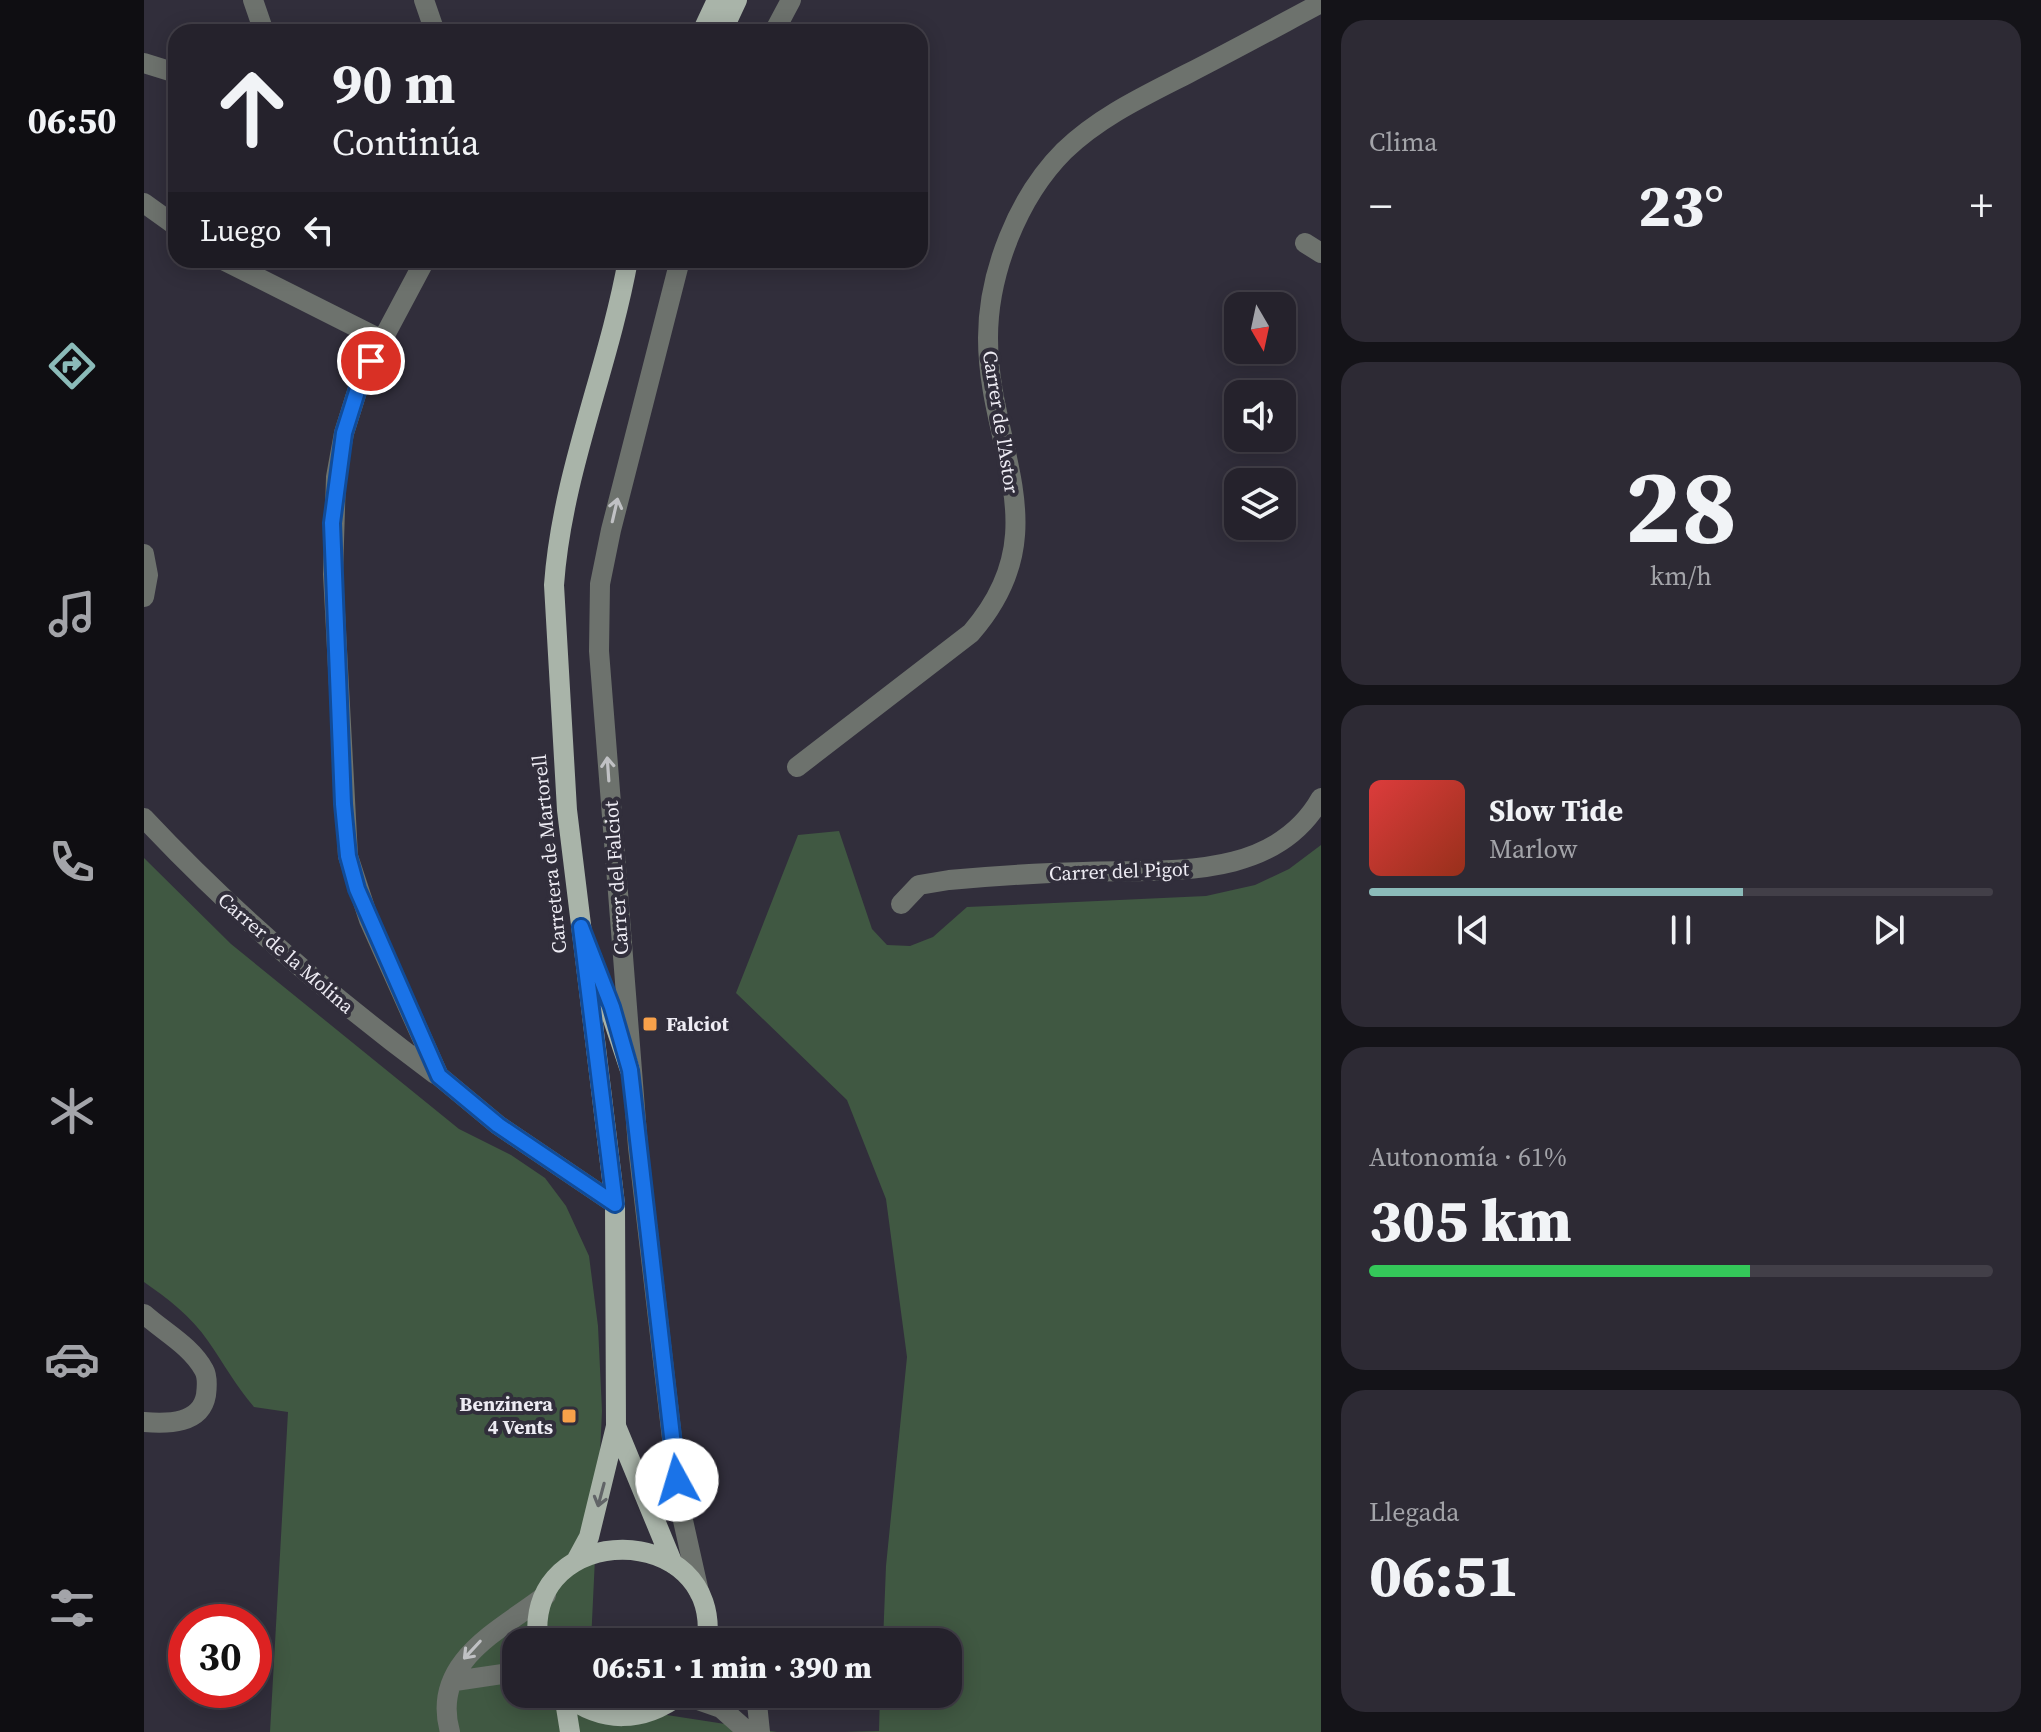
<!DOCTYPE html>
<html lang="es">
<head>
<meta charset="utf-8">
<style>
	:root { --surface:#25222c; --page:#2d2a34; --text:#f1f3f6; --muted:#a3a4a9; --line:#423f48; --accent:#8bbbb9 }
	body { margin:0; font-family:"Source Serif 4",serif; background:var(--page); color:var(--text); height:100vh; display:flex; flex-direction:column; font-size:30px; white-space:nowrap }
	* { box-sizing:border-box; margin:0 }
	p { font-size:26px; color:var(--muted) }
	.icon { flex:none; width:44px; height:44px; fill:none; stroke:currentColor; stroke-width:2; stroke-linecap:round; stroke-linejoin:round }
	.map { position:relative; flex:1; overflow:hidden }
	.details { display:flex; flex-direction:column; gap:20px; padding:20px; background:#141318; width:720px }
	.details>* { flex:none }
	.banner { position:absolute; left:24px; top:24px; width:760px; height:244px; border-radius:24px; box-shadow:0 4px 20px #0003,0 0 0 2px var(--line); background:#25222c; color:var(--text); overflow:hidden }
	.needle { width:52px; rotate:171deg }
	.controls { position:absolute; left:1080px; top:292px; display:grid; gap:16px }
	.controls a { display:grid; place-items:center; width:72px; height:72px; border-radius:16px; background:var(--surface); box-shadow:0 4px 20px #0003,0 0 0 2px var(--line); font-size:40px }
	.speed { position:absolute; left:24px; top:1604px; display:flex; gap:16px; font-size:40px; font-weight:700; text-align:center }
	.speed>* { display:grid; place-content:center; width:104px; height:104px; border-radius:50%; background:var(--surface); box-shadow:0 4px 20px #0003,0 0 0 2px var(--line); line-height:1 }
	.speed .limit { border:12px solid #d22; background:#fff; color:#111 }
	.pin { position:absolute; display:grid; place-items:center; width:68px; height:68px; color:#fff; margin:-34px; border:4px solid #fff; border-radius:50%; box-shadow:0 2px 8px #0007 }
	.me { position:absolute; width:88px; margin:-44px; rotate:354deg; stroke-linejoin:round; filter:drop-shadow(0 0 6px #0008) }
	.turn { display:flex; align-items:center; gap:28px; height:168px; padding:0 32px; font-size:36px }
	.turn .icon { width:104px; height:104px; stroke-width:2.5 }
	.turn b { display:block; font-size:56px; line-height:68px }
	.then { display:flex; align-items:center; height:76px; padding:0 32px; background:#0003; gap:16px; font-size:30px }
	.big { font-size:60px; font-weight:800; line-height:1.1 }
	.details .card { flex:1; display:flex; flex-direction:column; justify-content:center; gap:12px; min-width:0; padding:0 28px; border-radius:24px; background:var(--page) }
	.details .dial { align-items:center; gap:0 }
	.dial b { font-size:104px; line-height:1 }
	.song { display:flex; align-items:center; gap:24px }
	.cover { width:96px; height:96px; border-radius:12px; background:linear-gradient(135deg,hsl(0 70% 55%),hsl(10 70% 35%)) }
	.played { height:8px; border-radius:4px; background:linear-gradient(90deg,var(--accent) 60%,var(--line) 60%) }
	.keys { display:flex; justify-content:space-around; direction:ltr }
	.heat { display:flex; justify-content:space-between; align-items:center; font-size:44px; direction:ltr }
	.charge { height:12px; border-radius:6px; background:linear-gradient(90deg,#34c759 61%,var(--line) 0) }
	.trip { position:absolute; left:358px; top:1628px; width:460px; height:80px; border-radius:24px; background:var(--surface); box-shadow:0 4px 20px #0003,0 0 0 2px var(--line); font-weight:800; line-height:80px; text-align:center }
	main { display:flex; flex:1; min-height:0 }
	.menu { display:flex; flex-direction:column; width:144px; justify-content:space-around; align-items:center; background:#0f0e12; color:var(--muted) }
	.menu .icon { width:56px; height:56px }
	.menu .current { color:var(--accent) }
	.menu b { font-size:36px; color:var(--text) }
	.map>svg:first-child { display:block }
	.green { fill:#405842 }
	.lines { fill:none; stroke-linecap:round; stroke-linejoin:round }
	.minor { stroke:#6d726d; stroke-width:20 }
	.major { stroke:#a9b4a9; stroke-width:20 }
	.oneway { stroke:#c0c1c4 }
	.oneway2 { stroke:#616467 }
	.route-casing { stroke:#114b97; stroke-width:20 }
	.route { stroke:#1a73e8; stroke-width:14 }
	.poi-dot { fill:#f8a14a; stroke:#312e3b; stroke-width:3 }
	.labels { text-anchor:middle; dominant-baseline:central; stroke-width:8; stroke-linejoin:round; paint-order:stroke }
	.street-label { font-size:20px; fill:#edebf3; stroke:#312e3b }
	.poi-label { font-size:20px; font-weight:bold; fill:#edebf3; stroke:#312e3b; text-anchor:start }
</style>
</head>
<body>
<main>
<nav class="menu">
<b>06:50</b>
<svg class="icon current" aria-label="directions" viewBox="0 0 24 24"><path d="M12 3l9 9-9 9-9-9zM9 14v-3h6M13 9l2 2-2 2"/></svg>
<svg class="icon" aria-label="music" viewBox="0 0 24 24"><path d="M9 18V5l10-2v13"/><circle cx="6" cy="18" r="3"/><circle cx="16" cy="16" r="3"/></svg>
<svg class="icon" aria-label="phone" viewBox="0 0 24 24"><path d="M5 4h4l2 5-3 2q2 4 5 5l2-3 5 2v4C11 20 4 13 5 4z"/></svg>
<svg class="icon" aria-label="climate" viewBox="0 0 24 24"><path d="M12 3v18M4 7l16 10M4 17L20 7"/></svg>
<svg class="icon" aria-label="car" viewBox="0 0 24 24"><path d="M5 17H2v-5l4-1 3-4h7l3 4 3 1v5h-3M9 17h6M6 11h13"/><circle cx="7" cy="17" r="2"/><circle cx="17" cy="17" r="2"/></svg>
<svg class="icon" aria-label="filters" viewBox="0 0 24 24"><path d="M4 7h16M4 17h16"/><circle cx="9" cy="7" r="2"/><circle cx="15" cy="17" r="2"/></svg>
</nav>
<div class="map">
<svg width="1177" height="1732" viewBox="0 0 1177 1732">
	<rect width="100%" height="100%" fill="#312e3b"/>
	<path class="green" d="M 695,831 L 728,929 L 743,945 L 766,946 L 789,937 L 823,907 L 1062,896 L 1111,885 L 1145,869 L 1177,845 L 1177,1732 L 701,1732 L 735,1731 L 736,1694 L 804,1694 L 804,1642 L 739,1642 L 742,1566 L 763,1357 L 742,1199 L 703,1100 L 592,993 L 654,835 Z
		M 0,858 L 87,944 L 315,1129 L 367,1155 L 401,1178 L 422,1206 L 445,1256 L 454,1326 L 458,1411 L 447,1642 L 372,1642 L 372,1694 L 445,1694 L 445,1703 L 633,1732 L 126,1732 L 144,1412 L 110,1407 C 92,1386 80,1364 64,1341 C 48,1317 23,1298 0,1282 Z"/>
	<g class="lines">
		<path class="minor" d="M 109,0 L 120,32
			M 280,0 L 291,32
			M 630,32 L 647,0
			M 0,63 L 32,73
			M 0,203 L 32,226
			M 1161,243 L 1177,253
			M 79,260 L 238,340
			M 281,260 L 216,382 L 200,433 L 192,477 L 189,574 L 204,856 L 225,920 L 295,1076 L 354,1125 L 471,1204
			M 536,260 L 467,530 L 456,584 L 455,651 L 494,1147 L 536,1507 L 555,1592
			M 0,554 L 4,575 L 0,597
			M 653,767 L 827,633 C 916,531 844,449 844,338 C 844,273 874,197 920,151 C 955,117 1000,96 1043,74 C 1088,51 1132,27 1177,3
			M 0,818 C 89,913 186,996 291,1074
			M 757,904 L 775,885 L 805,880 C 849,876 894,873 939,872 C 1022,869 1130,882 1177,798
			M 0,1314 C 20,1332 47,1346 60,1370 C 64,1377 63,1387 62,1395 C 57,1424 24,1424 0,1422
			M 311,1681 L 372,1672
			M 537,1694 L 577,1708 L 604,1732
			M 612,1694 L 616,1732
			M 306,1732 C 286,1661 357,1630 402,1595"/>
		<path class="major" d="M 558,32 L 573,0
			M 578,32 L 593,0
			M 448,957 L 486,1070
			M 472,1426 L 529,1564
			M 432,1561 L 445,1537 L 472,1426 L 471,1204 L 423,810 L 410,585 C 418,473 464,370 484,260
			M 394,1642 C 380,1518 578,1520 563,1642
			M 420,1694 C 458,1724 499,1723 537,1694
			M 420,1695 L 426,1732"/>
	</g>
	<defs><path id="oneway-shaft" d="M-6 0H5M1.5-3L5.5 0L1.5 3" fill="none" stroke-width="1.6" stroke-linecap="round" stroke-linejoin="round" transform="scale(2)"/></defs>
	<g class="oneway">
		<use href="#oneway-shaft" transform="translate(471 510) rotate(-77)"/>
		<use href="#oneway-shaft" transform="translate(464 769) rotate(-94)"/>
		<use href="#oneway-shaft" transform="translate(328 1650) rotate(133)"/>
	</g>
	<use class="oneway2" href="#oneway-shaft" transform="translate(457 1495) rotate(105)"/>
	<g class="lines">
		<defs>
			<path id="route" d="M 227,361 L 216,382 L 200,433 L 188,523 L 199,804 L 204,856 L 213,889 L 295,1076 L 354,1125 L 471,1204 L 437,927 L 468,1007 L 486,1070 L 533,1480"/>
		</defs>
		<use href="#route" class="route-casing"/>
		<use href="#route" class="route"/>
	</g>
	<g class="poi-dot">
		<rect x="498" y="1016" width="16" height="16" rx="4"/>
		<rect x="417" y="1408" width="16" height="16" rx="4"/>
	</g>
	<g class="labels">
		<g class="street-label">
			<text transform="translate(857 422) rotate(81)">Carrer de l'Astor</text>
			<text transform="translate(405 854) rotate(-96)">Carretera de Martorell</text>
			<text transform="translate(975 871) rotate(-2)">Carrer del Pigot</text>
			<text transform="translate(472 878) rotate(-94)">Carrer del Falciot</text>
			<text transform="translate(142 953) rotate(41)">Carrer de la Molina</text>
		</g>
		<g class="poi-label">
			<text x="522" y="1024">Falciot</text>
			<text x="409" y="1404" text-anchor="end">Benzinera<tspan x="409" dy="23">4 Vents</tspan></text>
		</g>
	</g>
</svg>
<div class="controls">
<a><svg class="needle" viewBox="-14 -14 28 28"><path d="M0-13l5 13h-10z" fill="#e53935"/><path d="M0 13l5-13h-10z" fill="#a3a4a9"/></svg></a>
<a><svg class="icon" aria-label="sound" viewBox="0 0 24 24"><path d="M4 9h4l5-4v14l-5-4H4zM17 9q2 3 0 6"/></svg></a>
<a><svg class="icon" aria-label="layers" viewBox="0 0 24 24"><path d="M12 4l9 5-9 5-9-5zM3 14l9 5 9-5"/></svg></a>
</div>
<div class="speed"><div class="limit">30</div></div>
<div class="pin" style="left:227px;top:361px;background:#d93025"><svg class="icon" aria-label="arrive" viewBox="0 0 24 24"><path d="M6 21V4h12l-3 4 3 4H6"/></svg></div>
<svg class="me" style="left:533px;top:1480px" viewBox="-20 -20 40 40"><circle r="19" fill="#fff"/><path d="M0-13L10 11 0 6-10 11z" fill="#1a73e8"/></svg>
<div class="trip">06:51 · 1 min · 390 m</div>
<div class="banner">
<div class="turn"><svg class="icon" aria-label="ahead" viewBox="0 0 24 24"><path d="M12 20V5M6 11l6-6 6 6"/></svg><div><b>90 m</b>Continúa</div></div>
<div class="then">Luego<svg class="icon" aria-label="left" viewBox="0 0 24 24"><path d="M17 20v-9H6M10 6l-5 5 5 5"/></svg></div>
</div>
</div>
<section class="details">
<div class="card"><p>Clima</p>
<div class="heat"><a>−</a><b class="big">23°</b><a>+</a></div>
</div>
<div class="card dial"><b>28</b><p>km/h</p></div>
<div class="card">
<div class="song"><i class="cover"></i><div><b>Slow Tide</b><p>Marlow</p></div></div>
<div class="played"></div>
<div class="keys"><svg class="icon" aria-label="previous" viewBox="0 0 24 24"><path d="M18 5L8 12l10 7zM5 5v14"/></svg><svg class="icon" aria-label="pause" viewBox="0 0 24 24"><path d="M8 5v14M16 5v14"/></svg><svg class="icon" aria-label="next" viewBox="0 0 24 24"><path d="M6 5l10 7-10 7zM19 5v14"/></svg></div>
</div>
<div class="card"><p>Autonomía · 61%</p><b class="big">305 km</b><div class="charge"></div></div>
<div class="card"><p>Llegada</p><b class="big">06:51</b></div>
</section>
</main>
</body>
</html>
